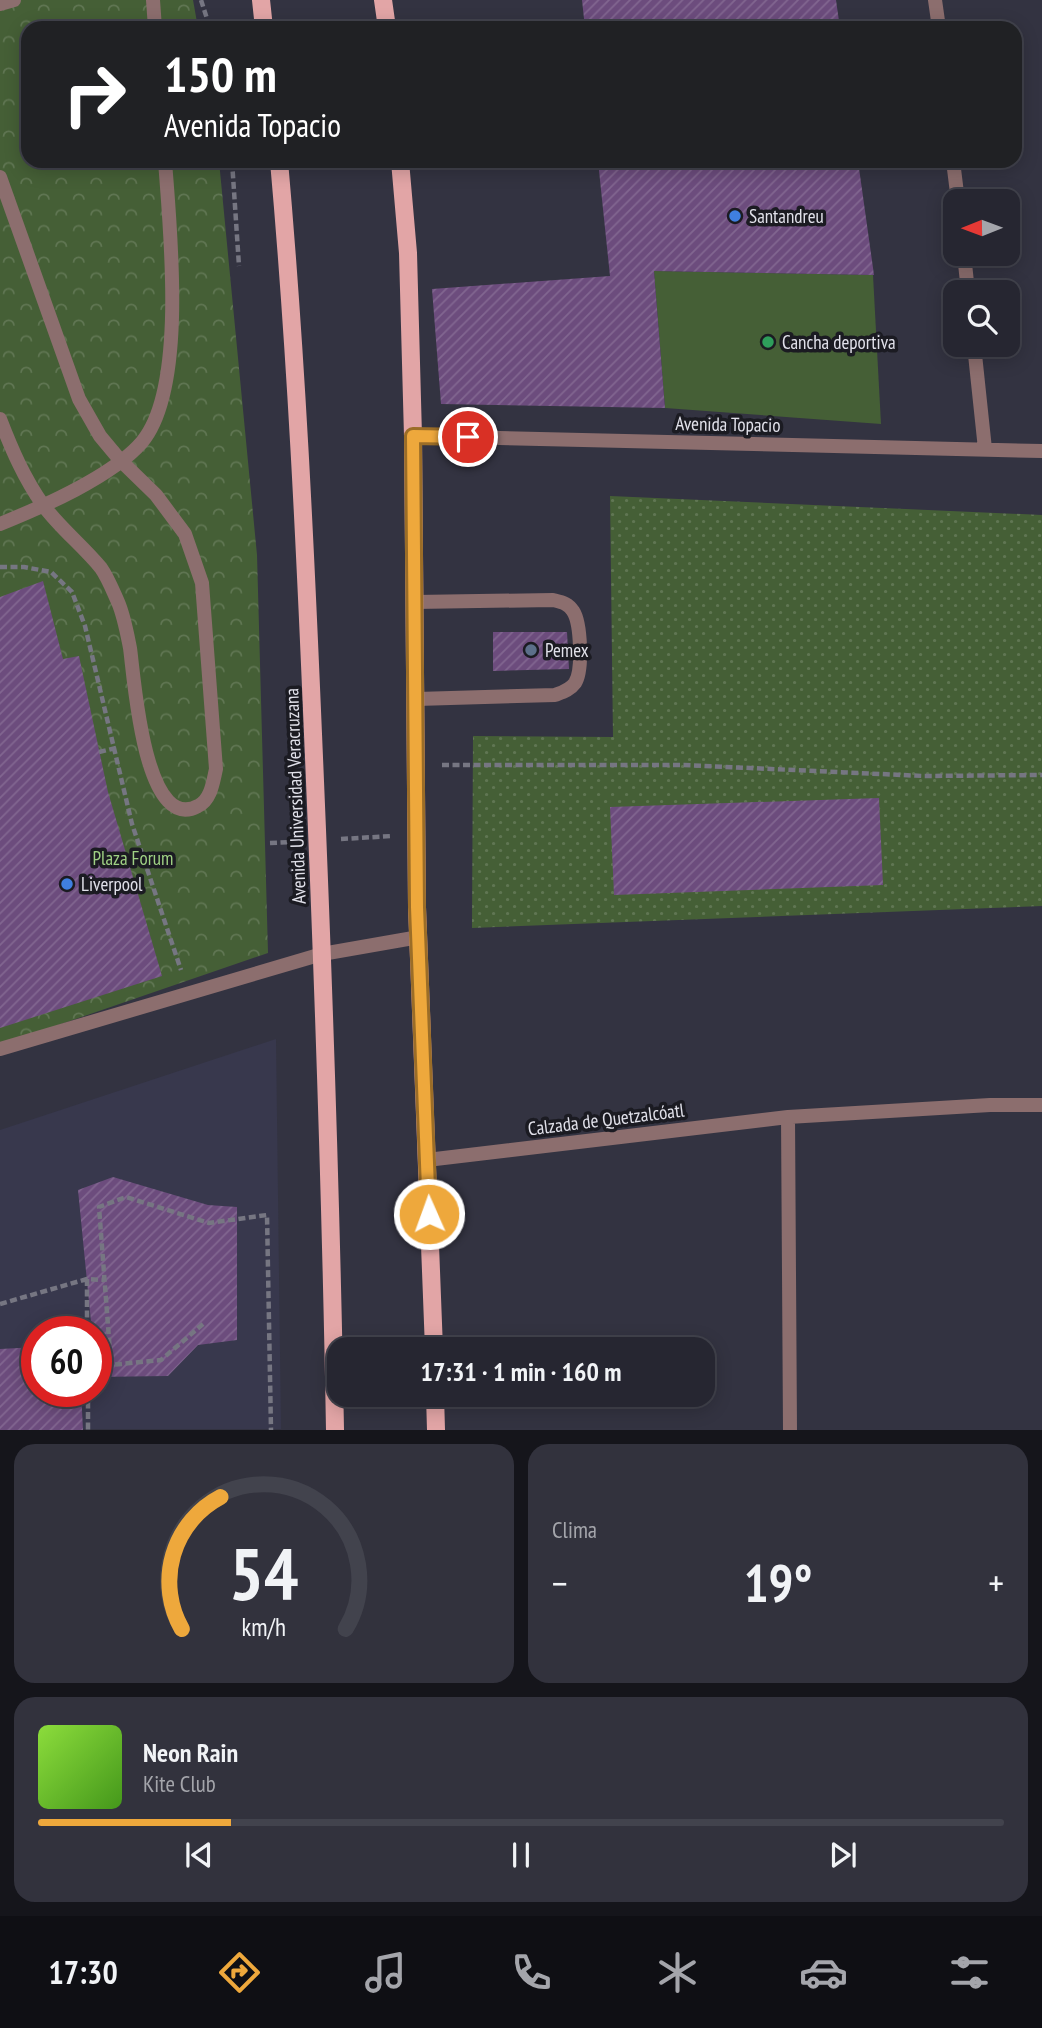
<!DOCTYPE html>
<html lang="es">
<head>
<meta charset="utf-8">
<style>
	:root { --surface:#262631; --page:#32323d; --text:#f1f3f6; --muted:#a4a5ab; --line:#42434d; --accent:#eea83c }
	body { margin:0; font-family:"PT Sans Narrow",sans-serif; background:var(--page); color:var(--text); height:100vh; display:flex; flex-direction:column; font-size:26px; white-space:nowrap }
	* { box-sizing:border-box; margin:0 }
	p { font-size:23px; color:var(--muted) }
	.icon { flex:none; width:38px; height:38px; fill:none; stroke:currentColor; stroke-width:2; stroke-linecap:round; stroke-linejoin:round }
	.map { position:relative; height:1430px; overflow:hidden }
	.details { display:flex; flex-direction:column; gap:14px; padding:14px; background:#15151b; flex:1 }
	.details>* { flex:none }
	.hud { position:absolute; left:21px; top:21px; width:1001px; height:147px; border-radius:21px; box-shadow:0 4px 18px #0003,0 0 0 2px var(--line); background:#202124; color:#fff; overflow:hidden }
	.needle { width:46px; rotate:269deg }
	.tools { position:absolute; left:943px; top:189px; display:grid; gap:14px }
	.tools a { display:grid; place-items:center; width:77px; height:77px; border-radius:14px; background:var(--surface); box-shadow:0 4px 18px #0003,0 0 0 2px var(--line); font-size:35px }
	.speed { position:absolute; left:21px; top:1316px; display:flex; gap:14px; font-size:35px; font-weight:700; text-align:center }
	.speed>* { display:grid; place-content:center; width:91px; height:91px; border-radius:50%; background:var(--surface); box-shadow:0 4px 18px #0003,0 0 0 2px var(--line); line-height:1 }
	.speed .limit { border:10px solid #d22; background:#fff; color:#111 }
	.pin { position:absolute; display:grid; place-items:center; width:60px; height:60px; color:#fff; margin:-30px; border:4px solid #fff; border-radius:50%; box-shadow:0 2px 7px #0007 }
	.me { position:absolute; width:77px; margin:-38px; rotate:358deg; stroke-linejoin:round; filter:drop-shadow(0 0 5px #0008) }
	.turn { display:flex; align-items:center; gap:24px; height:147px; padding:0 28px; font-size:32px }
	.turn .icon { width:91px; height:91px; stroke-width:2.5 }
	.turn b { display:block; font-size:49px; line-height:60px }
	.big { font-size:52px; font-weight:700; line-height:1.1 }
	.details .widget { flex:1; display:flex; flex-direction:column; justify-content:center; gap:10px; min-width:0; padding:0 24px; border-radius:21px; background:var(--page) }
	.details .dial { align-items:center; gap:0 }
	.dial svg { height:182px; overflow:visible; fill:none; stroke:var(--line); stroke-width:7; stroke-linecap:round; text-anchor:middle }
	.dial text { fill:var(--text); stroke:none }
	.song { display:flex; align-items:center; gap:21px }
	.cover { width:84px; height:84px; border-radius:10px; background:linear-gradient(135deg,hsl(90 70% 55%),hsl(100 70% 35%)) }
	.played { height:7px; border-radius:4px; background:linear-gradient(90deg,var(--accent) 20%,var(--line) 20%) }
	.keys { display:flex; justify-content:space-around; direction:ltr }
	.heat { display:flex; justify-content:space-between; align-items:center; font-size:38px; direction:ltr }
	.details .tiles { flex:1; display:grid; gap:14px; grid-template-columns:1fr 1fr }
	.widget:last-child { grid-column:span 2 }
	.trip { position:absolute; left:327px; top:1337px; width:388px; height:70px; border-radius:21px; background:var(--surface); box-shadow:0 4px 18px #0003,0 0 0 2px var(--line); font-weight:700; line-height:70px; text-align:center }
	.menu { display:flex; height:112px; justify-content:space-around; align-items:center; background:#0f0f14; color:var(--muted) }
	.menu .icon { width:49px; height:49px }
	.menu .selected { color:var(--accent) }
	.menu b { font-size:32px; color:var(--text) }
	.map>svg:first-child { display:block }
	.built { fill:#38384d; fill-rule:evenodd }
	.grass { fill:url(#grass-dots) }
	.park { fill:url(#park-crowns) }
	.pitch { fill:#455f36 }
	.building { fill:url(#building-hatch) }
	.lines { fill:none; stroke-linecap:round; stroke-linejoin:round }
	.path { stroke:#767682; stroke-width:4.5; stroke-dasharray:7 3.5; stroke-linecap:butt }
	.lane { stroke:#8c6e6e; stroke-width:14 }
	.street { stroke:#8c6e6e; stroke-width:14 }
	.primary { stroke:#e2a5a6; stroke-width:18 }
	.route-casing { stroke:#9b6d27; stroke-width:18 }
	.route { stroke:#eea83c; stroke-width:12 }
	.shop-dot { fill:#3f7fe0; stroke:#1b1b22; stroke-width:2.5 }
	.leisure-dot { fill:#2e9e5b; stroke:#1b1b22; stroke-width:2.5 }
	.service-dot { fill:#5c6f8a; stroke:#1b1b22; stroke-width:2.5 }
	.labels { text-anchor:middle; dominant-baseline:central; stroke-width:7; stroke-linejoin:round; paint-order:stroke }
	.poi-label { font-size:19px; fill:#e1e1ea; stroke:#1b1b22; text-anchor:start }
	.street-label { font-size:19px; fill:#e1e1ea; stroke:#1b1b22 }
	.park-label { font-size:19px; fill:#9fd184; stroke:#1b1b22 }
</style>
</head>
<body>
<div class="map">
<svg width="1042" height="1430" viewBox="0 0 1042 1430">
	<defs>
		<pattern id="grass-dots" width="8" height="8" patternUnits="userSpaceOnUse" patternTransform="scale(1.75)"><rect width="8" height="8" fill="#455f36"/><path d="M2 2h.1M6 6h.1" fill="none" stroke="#607653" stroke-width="1.8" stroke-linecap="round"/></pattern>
		<pattern id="park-crowns" width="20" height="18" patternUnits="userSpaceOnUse" patternTransform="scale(1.75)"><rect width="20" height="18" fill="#455f36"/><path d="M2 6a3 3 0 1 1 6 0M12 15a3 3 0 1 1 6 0" fill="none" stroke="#607653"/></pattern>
		<pattern id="building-hatch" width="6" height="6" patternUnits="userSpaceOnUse" patternTransform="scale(1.75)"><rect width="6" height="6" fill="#6c4c7d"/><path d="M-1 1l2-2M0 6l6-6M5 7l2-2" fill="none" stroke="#816690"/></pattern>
	</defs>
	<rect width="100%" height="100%" fill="#333341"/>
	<path class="built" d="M 276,1039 L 281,1429 L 0,1429 L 0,1130 ZM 37,1332 L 96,1332 L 96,1391 L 37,1391 Z"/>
	<path class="grass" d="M 610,496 L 1042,515 L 1042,906 L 472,928 L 473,736 L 613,737 Z"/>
	<path class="park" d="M 0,0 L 193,0 L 198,28 L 28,28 L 28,161 L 219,161 L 257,555 L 268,953 L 0,1045 Z"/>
	<path class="pitch" d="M 654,271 L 873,275 L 881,424 L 665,408 Z"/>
	<path class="building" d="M 582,0 L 836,0 L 840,28 L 585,28 Z
		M 598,161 L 858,161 L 874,275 L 654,271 L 665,408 L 441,404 L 432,289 L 610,276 Z
		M 43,581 L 63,659 L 79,656 L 108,792 L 162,976 L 0,1028 L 0,597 Z
		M 493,632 L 567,632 L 569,669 L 493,671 Z
		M 879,798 L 883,885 L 614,895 L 610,807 Z
		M 113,1177 L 208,1205 L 237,1207 L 237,1340 L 198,1345 L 168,1376 L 96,1377 L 96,1332 L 92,1332 L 78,1190 Z
		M 37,1347 L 37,1391 L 81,1391 L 83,1430 L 0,1430 L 0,1349 Z"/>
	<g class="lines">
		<path class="path" d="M 201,0 L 210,28
			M 232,161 L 239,266
			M 0,567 L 24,567 L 51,572 L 72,592 L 85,626 L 132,824 L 181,970
			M 99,752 L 116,748
			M 442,765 L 684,765 L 924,776 L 1042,775
			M 341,839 L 392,836
			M 270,843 L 291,842
			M 87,1279 L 87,1332
			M 0,1304 L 87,1279 L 104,1280
			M 203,1324 L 161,1360 L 111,1365 L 99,1207 L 126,1197 L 209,1223 L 267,1215 L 271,1430
			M 88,1391 L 88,1430"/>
		<path class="lane" d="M 153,0 L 155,28
			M 0,4 L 14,0
			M 0,177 L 79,399 L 100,436 L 120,460 L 156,495 L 185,534 L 202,583 L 216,769 C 213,782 211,800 198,806 C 144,835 134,676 130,648 C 127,633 124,616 118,602 C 113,591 108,578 101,568 C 83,546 60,528 43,505 C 24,478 12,450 0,419
			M 0,524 C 42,507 112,477 142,442 C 187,388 170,230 165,161
			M 415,602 L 553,600 C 561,602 568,603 573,611 C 581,623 583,671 575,683 C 570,690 563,692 555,695 L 417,699
			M 0,1049 L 322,954 L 419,937"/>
		<path class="street" d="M 935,0 L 939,28
			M 953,161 L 958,201
			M 964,254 L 968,292
			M 974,345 L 985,449
			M 413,436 L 1042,451
			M 788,1117 L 790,1430
			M 427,1160 L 788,1117 L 990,1105 L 1042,1105"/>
		<path class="primary" d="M 261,0 L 264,28
			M 383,0 L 387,28
			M 279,161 C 296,352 305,543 313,734 C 323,966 331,1198 335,1430
			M 400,161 L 408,253 L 413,436 L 417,907 L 434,1349
			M 435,1395 L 436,1430"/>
	</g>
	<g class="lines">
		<defs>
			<path id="route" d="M 429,1214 L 417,907 L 413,436 L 468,437"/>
		</defs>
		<use href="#route" class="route-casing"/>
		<use href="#route" class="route"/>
	</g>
	<g class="shop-dot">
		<circle cx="735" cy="216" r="7"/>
		<circle cx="67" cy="884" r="7"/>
	</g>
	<circle class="leisure-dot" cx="768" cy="342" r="7"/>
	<circle class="service-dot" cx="531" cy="650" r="7"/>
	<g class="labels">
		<g class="poi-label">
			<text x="749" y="216">Santandreu</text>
			<text x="782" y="342">Cancha deportiva</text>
			<text x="545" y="650">Pemex</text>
			<text x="81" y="884">Liverpool</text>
		</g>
		<g class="street-label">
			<text transform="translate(728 424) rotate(1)">Avenida Topacio</text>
			<text transform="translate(295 796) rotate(-92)">Avenida Universidad Veracruzana</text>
			<text transform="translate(606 1119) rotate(-7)">Calzada de Quetzalcóatl</text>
		</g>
		<g class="park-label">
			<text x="133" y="858">Plaza Forum</text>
		</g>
	</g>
</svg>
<div class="tools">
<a><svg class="needle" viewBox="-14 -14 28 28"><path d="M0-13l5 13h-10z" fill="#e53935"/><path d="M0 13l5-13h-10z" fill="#a4a5ab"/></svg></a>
<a><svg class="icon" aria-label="search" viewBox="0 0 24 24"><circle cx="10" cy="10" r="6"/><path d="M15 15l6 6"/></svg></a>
</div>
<div class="speed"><div class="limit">60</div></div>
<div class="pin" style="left:468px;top:437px;background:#d93025"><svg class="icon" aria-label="arrive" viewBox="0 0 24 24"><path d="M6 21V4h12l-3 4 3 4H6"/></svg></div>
<svg class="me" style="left:429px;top:1214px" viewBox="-20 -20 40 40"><circle r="17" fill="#eea83c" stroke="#fff" stroke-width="3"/><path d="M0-11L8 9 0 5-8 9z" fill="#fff"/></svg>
<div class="trip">17:31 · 1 min · 160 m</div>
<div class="hud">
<div class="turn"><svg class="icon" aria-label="right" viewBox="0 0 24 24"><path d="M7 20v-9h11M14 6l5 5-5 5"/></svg><div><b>150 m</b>Avenida Topacio</div></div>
</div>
</div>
<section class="details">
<div class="tiles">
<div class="widget dial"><svg viewBox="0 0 100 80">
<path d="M14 69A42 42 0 1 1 86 69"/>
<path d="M14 69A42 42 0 0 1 31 11" stroke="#eea83c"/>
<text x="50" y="56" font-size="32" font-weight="700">54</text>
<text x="50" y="72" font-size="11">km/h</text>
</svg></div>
<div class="widget"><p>Clima</p>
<div class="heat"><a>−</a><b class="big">19°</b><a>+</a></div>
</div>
<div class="widget">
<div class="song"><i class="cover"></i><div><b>Neon Rain</b><p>Kite Club</p></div></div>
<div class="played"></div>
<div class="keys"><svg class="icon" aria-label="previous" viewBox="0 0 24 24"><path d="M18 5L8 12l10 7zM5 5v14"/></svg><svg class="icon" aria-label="pause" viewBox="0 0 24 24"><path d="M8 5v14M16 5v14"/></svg><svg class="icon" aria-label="next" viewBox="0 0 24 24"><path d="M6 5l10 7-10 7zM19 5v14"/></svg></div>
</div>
</div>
</section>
<nav class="menu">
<b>17:30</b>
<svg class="icon selected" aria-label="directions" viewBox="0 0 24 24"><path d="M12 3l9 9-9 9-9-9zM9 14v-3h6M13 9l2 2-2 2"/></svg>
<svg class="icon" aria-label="music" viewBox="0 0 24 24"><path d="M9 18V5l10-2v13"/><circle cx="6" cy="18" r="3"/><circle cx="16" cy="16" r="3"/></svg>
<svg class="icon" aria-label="phone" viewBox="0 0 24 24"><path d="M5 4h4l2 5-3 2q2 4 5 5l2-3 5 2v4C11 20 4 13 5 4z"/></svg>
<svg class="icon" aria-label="climate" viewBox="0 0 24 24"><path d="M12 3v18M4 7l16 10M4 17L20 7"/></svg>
<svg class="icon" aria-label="car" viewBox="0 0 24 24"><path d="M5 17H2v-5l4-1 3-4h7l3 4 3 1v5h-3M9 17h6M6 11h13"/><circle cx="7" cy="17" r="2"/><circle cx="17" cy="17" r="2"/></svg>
<svg class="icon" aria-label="filters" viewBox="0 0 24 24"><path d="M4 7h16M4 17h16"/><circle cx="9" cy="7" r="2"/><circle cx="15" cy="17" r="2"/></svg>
</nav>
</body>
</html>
